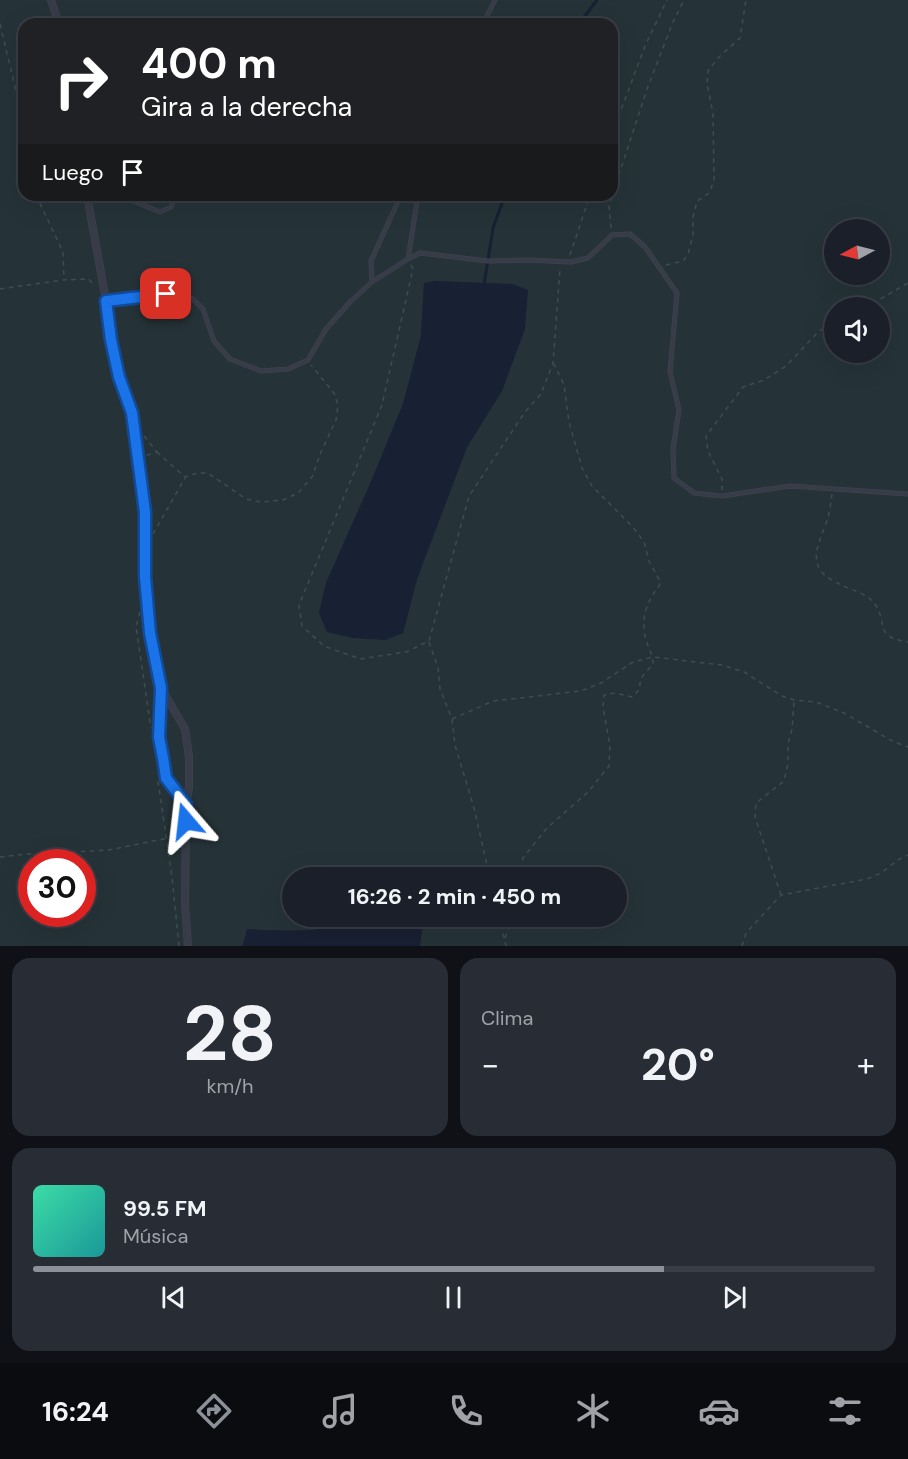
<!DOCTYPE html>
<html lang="es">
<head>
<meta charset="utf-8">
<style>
	:root { --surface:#1b1f29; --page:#282c35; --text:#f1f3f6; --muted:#a0a2a8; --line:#393d46; --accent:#8c9099 }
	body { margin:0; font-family:"DM Sans",sans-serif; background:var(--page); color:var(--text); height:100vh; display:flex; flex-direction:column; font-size:22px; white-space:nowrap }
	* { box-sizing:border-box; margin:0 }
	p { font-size:20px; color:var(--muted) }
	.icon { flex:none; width:33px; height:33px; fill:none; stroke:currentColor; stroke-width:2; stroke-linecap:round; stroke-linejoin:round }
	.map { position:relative; height:946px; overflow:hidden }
	.sheet { display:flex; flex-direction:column; gap:12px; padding:12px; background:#0f1117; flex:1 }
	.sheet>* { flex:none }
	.guide { position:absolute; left:18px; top:18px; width:600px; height:183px; border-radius:18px; box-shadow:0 6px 24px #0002,0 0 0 2px var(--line); background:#202124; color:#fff; overflow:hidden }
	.needle { width:39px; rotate:263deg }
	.buttons { position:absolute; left:824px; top:219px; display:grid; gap:12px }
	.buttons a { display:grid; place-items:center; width:66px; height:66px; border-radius:50%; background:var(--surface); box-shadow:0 6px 24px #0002,0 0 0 2px var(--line); font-size:30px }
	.speed { position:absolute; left:18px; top:849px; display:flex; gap:12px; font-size:30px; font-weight:700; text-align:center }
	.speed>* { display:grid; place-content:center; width:78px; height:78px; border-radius:50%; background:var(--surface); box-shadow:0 6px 24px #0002,0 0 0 2px var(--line); line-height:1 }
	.speed .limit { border:9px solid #d22; background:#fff; color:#111 }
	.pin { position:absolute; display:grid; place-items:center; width:51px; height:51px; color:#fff; margin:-26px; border-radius:12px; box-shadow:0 3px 9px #0006 }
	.me { position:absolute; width:66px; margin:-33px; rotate:343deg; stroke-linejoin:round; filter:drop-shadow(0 0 4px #0008) }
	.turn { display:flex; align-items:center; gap:21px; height:126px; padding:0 24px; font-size:27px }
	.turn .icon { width:78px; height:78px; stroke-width:2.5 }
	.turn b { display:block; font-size:42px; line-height:51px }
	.then { display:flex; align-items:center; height:57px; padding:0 24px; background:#0003; gap:12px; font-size:22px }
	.big { font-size:45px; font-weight:700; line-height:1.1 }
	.sheet .tile { flex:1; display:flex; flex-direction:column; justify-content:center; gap:9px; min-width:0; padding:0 21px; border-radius:18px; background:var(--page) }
	.sheet .dial { align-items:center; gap:0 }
	.dial b { font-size:78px; line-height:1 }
	.song { display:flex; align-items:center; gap:18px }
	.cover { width:72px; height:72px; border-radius:9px; background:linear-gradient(135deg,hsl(160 70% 55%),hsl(180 70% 35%)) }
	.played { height:6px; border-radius:3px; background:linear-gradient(90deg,var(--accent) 75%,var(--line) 75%) }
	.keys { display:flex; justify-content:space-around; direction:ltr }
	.heat { display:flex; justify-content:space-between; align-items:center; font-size:33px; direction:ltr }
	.sheet .tiles { flex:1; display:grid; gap:12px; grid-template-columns:1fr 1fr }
	.tile:last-child { grid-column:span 2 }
	.trip { position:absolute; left:282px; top:867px; width:345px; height:60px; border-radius:30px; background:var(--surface); box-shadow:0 6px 24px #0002,0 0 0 2px var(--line); font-weight:700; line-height:60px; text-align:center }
	.tabs { display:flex; height:96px; justify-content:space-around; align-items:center; background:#0b0c10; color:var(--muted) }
	.tabs .icon { width:42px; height:42px }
	.tabs .on { color:var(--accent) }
	.tabs b { font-size:27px; color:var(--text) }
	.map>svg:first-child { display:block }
	.green { fill:#253338; fill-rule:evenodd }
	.water { fill:#182033 }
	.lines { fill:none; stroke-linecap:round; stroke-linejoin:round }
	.stream { stroke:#182033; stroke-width:3 }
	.lane-casing { stroke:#404551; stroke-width:5 }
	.street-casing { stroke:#404551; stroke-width:8 }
	.path { stroke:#3e4d50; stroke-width:1.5; stroke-dasharray:4.5 4.5; stroke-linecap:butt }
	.lane { stroke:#373c48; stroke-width:4 }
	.street { stroke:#373c48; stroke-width:7 }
	.route-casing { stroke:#114b97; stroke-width:15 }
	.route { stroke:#1a73e8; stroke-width:10 }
</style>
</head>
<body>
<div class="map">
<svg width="908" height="946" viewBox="0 0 908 946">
	<rect width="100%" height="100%" fill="#242937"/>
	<path class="green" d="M 0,0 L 908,0 L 908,946 L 420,946 L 422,928 L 420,917 L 616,916 L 616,878 L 417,878 L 410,869 L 396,877 L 292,878 L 292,916 L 368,917 C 334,934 284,931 247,929 L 242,946 L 0,946 ZM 24,24 L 612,24 L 612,195 L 24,195 ZM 834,230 L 879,230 L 879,274 L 834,274 ZM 435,281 L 512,284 L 528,290 L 502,391 L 467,447 L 417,579 L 403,633 L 327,632 L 319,613 L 326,583 L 370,484 L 403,404 L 421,336 L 424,283 ZM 834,308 L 879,308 L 879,352 L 834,352 ZM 32,862 L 82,862 L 82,914 L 32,914 Z"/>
	<path class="water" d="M 435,281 L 512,284 L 528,290 L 525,329 L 502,391 L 467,447 L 417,579 L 403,633 L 385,640 L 353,638 L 327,632 L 319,613 L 326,583 L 370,484 L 403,404 L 421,336 L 424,283 Z
		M 368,916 L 420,917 L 422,928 L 420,946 L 243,946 L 247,929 C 284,931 334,934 368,916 Z"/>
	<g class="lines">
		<path class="stream" d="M 579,24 L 597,0
			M 484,285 L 493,228 L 505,195"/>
		<defs>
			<path id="lane" d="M 483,24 L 495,0
				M 129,195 L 131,200 L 160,212 L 171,207 L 176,195
				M 408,259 L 418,195
				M 372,281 L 371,261 L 401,195
				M 106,301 L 166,294 L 193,299 L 203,309 L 214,341 L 230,359 L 261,371 L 288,369 L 308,360 L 326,329 L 350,302 L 372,282 L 408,259 L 420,253 L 488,261 L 528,260 L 571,262 L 588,258 L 612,235 L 630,234 L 645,247 L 677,293 L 670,372 L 679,410 L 673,449 L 674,478 L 694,493 L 722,496 L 790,486 L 908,494"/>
			<path id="street" d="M 51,0 L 59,24
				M 87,195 L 106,301 L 111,340 L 119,377 L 132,413 L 133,424 L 145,512 L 145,577 L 150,633 L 161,688 L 159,737 L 166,778 L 186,804
				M 161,688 L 185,729 L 189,757 L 189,787 L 186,804 L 185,903 L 188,946"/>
		</defs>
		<use href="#lane" class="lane-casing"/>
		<use href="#street" class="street-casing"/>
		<path class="path" d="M 0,24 L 24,125
			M 612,134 L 645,46 L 667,0
			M 36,195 L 63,252 L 64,279
			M 611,228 L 609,205 L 647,89 L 673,22 L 684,0
			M 570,255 L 590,195
			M 411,265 L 413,269 L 382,405 L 299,605 L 302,626 L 324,646 L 360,659 L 406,652 L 429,641 L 469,496 L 525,412 L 541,394 L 553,363 L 560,269
			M 666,265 L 683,261 L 688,254 L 693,235 L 693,217 L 697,201 L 709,193 L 714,181 L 713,113 L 707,84 L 708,71 L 718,58 L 740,38 L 746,0
			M 0,289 L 63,280 L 89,279 L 94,286
			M 865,308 L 908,283
			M 144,436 L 157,452 L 144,456
			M 157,452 L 185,477 L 197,473 L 208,473 L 246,499 L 261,502 L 283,500 L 298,493 L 312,477 L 321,452 L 336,420 L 338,405 L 334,393 L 311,365
			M 722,490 L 722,479 L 708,451 L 706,436 L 743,387 L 764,380 L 786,366 L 820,330 L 834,326
			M 832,494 C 831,502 830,510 828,517 C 824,532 812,551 818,566 C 822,576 834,581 843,586 C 853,590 869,595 875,604 C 888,622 873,637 908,642
			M 153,534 L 185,478
			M 140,612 L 136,627 L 151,728
			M 429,642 L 438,668 L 440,689 L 452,719 L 455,745 L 474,808 L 490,878
			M 452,719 L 493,701 L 581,691 L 601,683 L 633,662 L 653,657 L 722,665 L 744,672 L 782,696 L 794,700 L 816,702 L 844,713 L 894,742 L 908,747
			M 158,781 L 172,877 L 179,946
			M 0,857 L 27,854 L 109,850 L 163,839 L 177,841
			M 519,878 L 523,858 L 547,828 L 588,792 L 609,766 L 610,746 L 603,707 L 604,695 L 615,693 L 632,697 L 639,690 L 641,678 L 653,664 C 653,654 647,646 645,636 C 641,613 648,601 661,583 L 649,561 L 644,542 L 633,527 L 592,486 L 582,468 L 569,422 L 564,385 L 554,364
			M 781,895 L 755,817 L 756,803 L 784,781 L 788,764 L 788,744 L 792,729 L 794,702
			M 499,916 L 506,946
			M 505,938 L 514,916
			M 742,946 L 746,933 L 781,895 L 867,879 L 881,873 L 898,860 L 908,855"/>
		<use href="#lane" class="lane"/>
		<use href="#street" class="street"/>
	</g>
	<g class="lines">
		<defs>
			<path id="route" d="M 166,294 L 106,301 L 111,340 L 119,377 L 132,413 L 145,512 L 145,577 L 150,633 L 161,688 L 159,737 L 163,758 L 166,778 L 186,804 L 186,821"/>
		</defs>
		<use href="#route" class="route-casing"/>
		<use href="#route" class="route"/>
	</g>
</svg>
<div class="buttons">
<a><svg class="needle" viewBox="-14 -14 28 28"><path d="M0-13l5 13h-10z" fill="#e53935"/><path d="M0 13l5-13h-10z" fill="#a0a2a8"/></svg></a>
<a><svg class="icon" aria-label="sound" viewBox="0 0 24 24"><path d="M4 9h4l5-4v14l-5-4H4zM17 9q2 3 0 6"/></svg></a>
</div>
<div class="speed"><div class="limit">30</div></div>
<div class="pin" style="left:166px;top:294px;background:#d93025"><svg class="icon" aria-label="arrive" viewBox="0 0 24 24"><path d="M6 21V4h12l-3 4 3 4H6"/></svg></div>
<svg class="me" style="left:186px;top:821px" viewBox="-20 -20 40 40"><path d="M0-17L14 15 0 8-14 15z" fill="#1a73e8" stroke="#fff" stroke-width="4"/></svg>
<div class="trip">16:26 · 2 min · 450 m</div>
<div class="guide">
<div class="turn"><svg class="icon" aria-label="right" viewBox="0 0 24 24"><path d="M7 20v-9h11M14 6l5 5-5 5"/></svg><div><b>400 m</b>Gira a la derecha</div></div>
<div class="then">Luego<svg class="icon" aria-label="arrive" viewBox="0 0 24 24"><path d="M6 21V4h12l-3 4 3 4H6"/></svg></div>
</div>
</div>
<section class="sheet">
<div class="tiles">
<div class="tile dial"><b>28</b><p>km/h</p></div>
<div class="tile"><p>Clima</p>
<div class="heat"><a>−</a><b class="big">20°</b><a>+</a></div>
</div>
<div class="tile">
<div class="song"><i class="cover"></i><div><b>99.5 FM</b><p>Música</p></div></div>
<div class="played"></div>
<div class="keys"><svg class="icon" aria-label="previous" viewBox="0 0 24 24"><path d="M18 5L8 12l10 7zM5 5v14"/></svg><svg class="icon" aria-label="pause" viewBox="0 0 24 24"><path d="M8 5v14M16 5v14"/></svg><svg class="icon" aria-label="next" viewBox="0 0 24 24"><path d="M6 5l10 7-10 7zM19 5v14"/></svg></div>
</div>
</div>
</section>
<nav class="tabs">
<b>16:24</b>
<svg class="icon on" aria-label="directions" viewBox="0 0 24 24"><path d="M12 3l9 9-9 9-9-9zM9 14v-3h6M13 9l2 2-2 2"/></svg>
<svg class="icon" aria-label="music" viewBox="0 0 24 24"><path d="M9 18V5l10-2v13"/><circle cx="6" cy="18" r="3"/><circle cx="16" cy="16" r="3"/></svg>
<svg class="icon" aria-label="phone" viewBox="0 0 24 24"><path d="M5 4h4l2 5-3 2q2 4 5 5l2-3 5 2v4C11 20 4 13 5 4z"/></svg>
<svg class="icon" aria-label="climate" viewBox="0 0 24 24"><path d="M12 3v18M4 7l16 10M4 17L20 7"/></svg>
<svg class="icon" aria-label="car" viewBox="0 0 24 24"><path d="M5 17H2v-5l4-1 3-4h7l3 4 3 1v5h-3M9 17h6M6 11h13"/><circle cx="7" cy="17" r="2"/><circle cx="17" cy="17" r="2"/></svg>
<svg class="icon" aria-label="filters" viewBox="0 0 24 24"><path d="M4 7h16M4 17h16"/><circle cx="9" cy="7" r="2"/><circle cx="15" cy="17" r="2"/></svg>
</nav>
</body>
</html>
